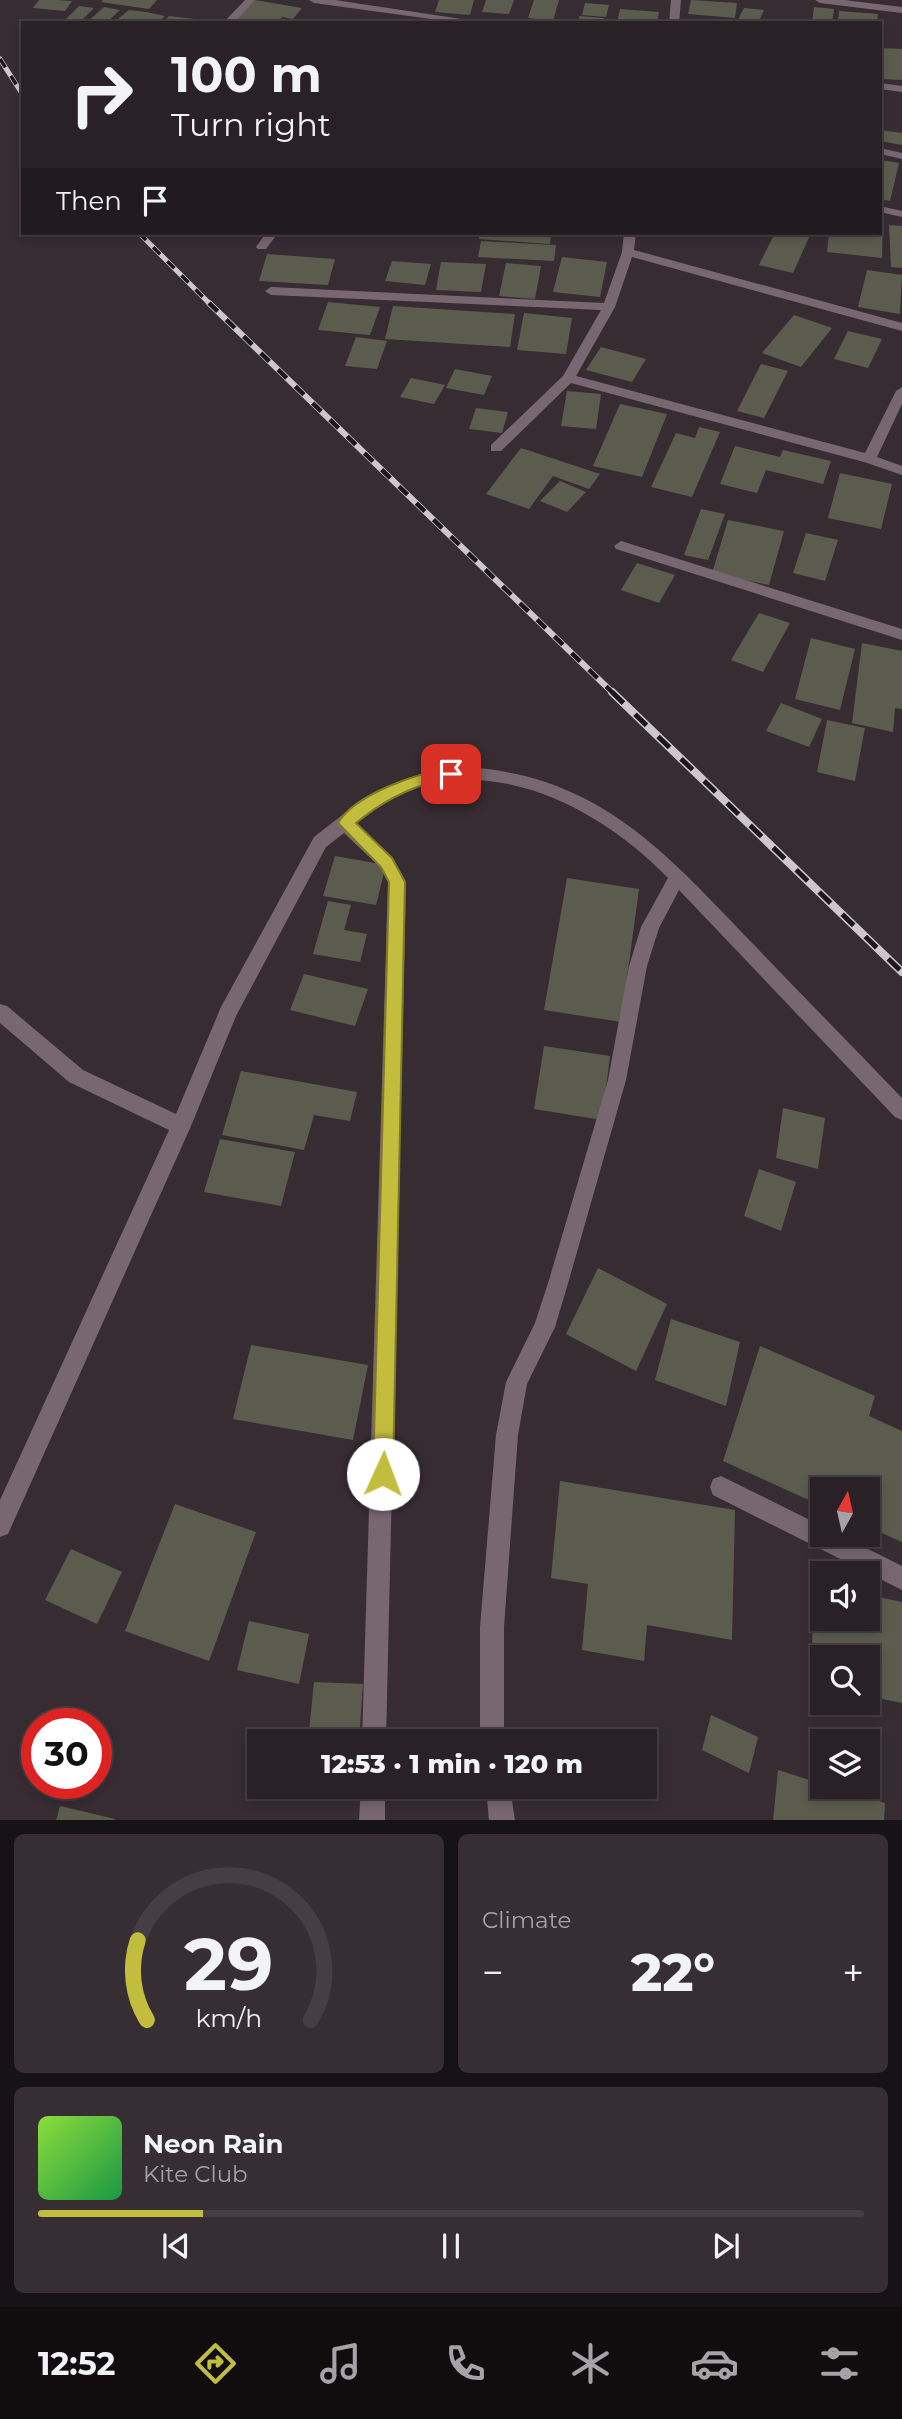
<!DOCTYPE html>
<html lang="en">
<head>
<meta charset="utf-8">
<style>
	:root { --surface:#2a2126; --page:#362e32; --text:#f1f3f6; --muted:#a5a3a7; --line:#463e43; --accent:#c3bd3e }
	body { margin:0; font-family:Montserrat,sans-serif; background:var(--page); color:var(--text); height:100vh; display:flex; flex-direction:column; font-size:26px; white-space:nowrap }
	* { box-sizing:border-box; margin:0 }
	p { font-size:23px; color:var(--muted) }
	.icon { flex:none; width:38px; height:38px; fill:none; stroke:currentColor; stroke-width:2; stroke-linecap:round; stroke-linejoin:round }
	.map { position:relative; height:1820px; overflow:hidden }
	.sheet { display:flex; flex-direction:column; gap:14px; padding:14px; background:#171215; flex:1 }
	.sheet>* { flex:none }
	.banner { position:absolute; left:21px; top:21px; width:861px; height:214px; border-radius:0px; box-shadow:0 4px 10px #0003,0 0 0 2px var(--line); background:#2a2126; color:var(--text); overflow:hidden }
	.needle { width:46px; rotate:8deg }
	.tools { position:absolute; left:810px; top:1477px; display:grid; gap:14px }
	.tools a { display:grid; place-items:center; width:70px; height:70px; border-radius:0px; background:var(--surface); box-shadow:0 4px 10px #0003,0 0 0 2px var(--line); font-size:35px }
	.speed { position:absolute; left:21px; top:1708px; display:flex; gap:14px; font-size:35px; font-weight:700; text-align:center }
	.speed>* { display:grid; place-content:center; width:91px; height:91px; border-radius:50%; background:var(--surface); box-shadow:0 4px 10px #0003,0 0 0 2px var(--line); line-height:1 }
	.speed .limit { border:10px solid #d22; background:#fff; color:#111 }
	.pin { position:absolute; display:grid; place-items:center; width:60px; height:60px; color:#fff; margin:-30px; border-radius:14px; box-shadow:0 4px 10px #0006 }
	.me { position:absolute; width:77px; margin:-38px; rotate:2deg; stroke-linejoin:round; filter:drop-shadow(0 0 5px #0008) }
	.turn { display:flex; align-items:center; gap:24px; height:147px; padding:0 35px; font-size:32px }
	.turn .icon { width:91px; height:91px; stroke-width:2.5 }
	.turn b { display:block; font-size:49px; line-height:60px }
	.then { display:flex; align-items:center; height:66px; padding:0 35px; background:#0003; gap:14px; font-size:26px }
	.big { font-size:52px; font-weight:800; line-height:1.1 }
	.sheet .widget { flex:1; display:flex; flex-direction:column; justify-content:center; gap:10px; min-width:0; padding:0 24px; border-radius:10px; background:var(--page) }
	.sheet .dial { align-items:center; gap:0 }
	.dial svg { height:182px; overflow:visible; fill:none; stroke:var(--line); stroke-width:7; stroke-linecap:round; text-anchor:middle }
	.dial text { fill:var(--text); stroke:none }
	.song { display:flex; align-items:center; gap:21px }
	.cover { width:84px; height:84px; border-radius:10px; background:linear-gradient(135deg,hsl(90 70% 55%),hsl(140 70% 35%)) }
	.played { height:7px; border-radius:4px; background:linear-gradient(90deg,var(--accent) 20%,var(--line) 20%) }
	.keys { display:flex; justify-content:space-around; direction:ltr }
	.heat { display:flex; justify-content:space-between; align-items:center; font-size:38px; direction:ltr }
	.sheet .tiles { flex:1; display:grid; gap:14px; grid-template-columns:1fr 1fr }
	.widget:last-child { grid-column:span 2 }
	.trip { position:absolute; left:247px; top:1729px; width:410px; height:70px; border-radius:0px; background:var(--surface); box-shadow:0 4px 10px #0003,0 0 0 2px var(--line); font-weight:800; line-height:70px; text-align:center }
	.tab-bar { display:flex; height:112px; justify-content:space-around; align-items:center; background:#110d0f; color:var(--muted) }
	.tab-bar .icon { width:49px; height:49px }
	.tab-bar .on { color:var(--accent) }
	.tab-bar b { font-size:32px; color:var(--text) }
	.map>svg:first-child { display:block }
	.building { fill:#5c5c4e }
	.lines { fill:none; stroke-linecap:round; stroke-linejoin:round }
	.minor { fill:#786771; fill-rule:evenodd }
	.rail-far2-casing { stroke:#cfc6cb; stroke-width:5 }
	.rail-far1-casing { stroke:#cfc6cb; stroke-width:6 }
	.rail-casing { stroke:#cfc6cb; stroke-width:8 }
	.rail-far2 { stroke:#1c171a; stroke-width:3.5; stroke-dasharray:10; stroke-linecap:butt }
	.rail-far1 { stroke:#1c171a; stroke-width:4.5; stroke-dasharray:12; stroke-linecap:butt }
	.rail { stroke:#1c171a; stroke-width:5; stroke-dasharray:16; stroke-linecap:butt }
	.route { fill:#c3bd3e; stroke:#7f7b28; stroke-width:2 }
</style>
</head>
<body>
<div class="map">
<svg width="902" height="1821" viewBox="0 0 902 1821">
	<rect width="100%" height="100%" fill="#382c33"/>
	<path class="building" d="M 39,0 L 56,0 L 72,1 L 65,11 L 33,8 Z
		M 103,0 L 157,0 L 149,9 L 101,2 Z
		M 255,0 L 302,8 L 293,19 L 282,17 L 276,23 L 234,21 Z
		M 439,0 L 474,0 L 470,15 L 435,12 Z
		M 486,0 L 514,0 L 509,14 L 482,12 Z
		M 534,0 L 559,0 L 553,21 L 528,18 Z
		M 691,0 L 737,3 L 735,18 L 688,14 Z
		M 585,3 L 609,5 L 606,17 L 582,15 Z
		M 79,6 L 94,8 L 79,23 L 62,23 Z
		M 104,7 L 120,10 L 106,23 L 86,23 Z
		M 814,7 L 834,9 L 832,23 L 812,23 Z
		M 744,8 L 764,10 L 758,23 L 737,22 Z
		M 620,9 L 659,12 L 657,23 L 617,23 Z
		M 129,10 L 146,12 L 165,16 L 157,23 L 113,23 Z
		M 839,11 L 878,14 L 877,23 L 838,23 Z
		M 169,16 L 203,20 L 201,23 L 163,23 Z
		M 579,16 L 604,18 L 603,23 L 578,23 Z
		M 880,48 L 902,49 L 902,80 L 882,79 Z
		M 880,130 L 902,133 L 902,145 L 880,141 Z
		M 880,160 L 899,163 L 890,201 L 880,199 Z
		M 880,216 L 883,217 L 882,258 L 827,252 L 829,233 L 880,233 Z
		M 889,225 L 902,226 L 902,268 L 891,267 Z
		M 480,233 L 528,233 L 551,234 L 550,244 L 479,239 Z
		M 775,233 L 811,233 L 793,273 L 759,265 Z
		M 481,241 L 556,245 L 554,261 L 478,257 Z
		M 267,254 L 335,259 L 328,285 L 259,281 Z
		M 562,257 L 607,262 L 600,297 L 553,292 Z
		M 392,261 L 431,264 L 425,285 L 385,281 Z
		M 441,262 L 486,264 L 481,292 L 436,290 Z
		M 506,263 L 541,266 L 535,299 L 499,296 Z
		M 867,270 L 902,275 L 900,314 L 858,307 Z
		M 328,302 L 380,307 L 370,335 L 318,330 Z
		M 393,306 L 515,314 L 510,347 L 385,339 Z
		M 524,313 L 572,318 L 566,354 L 517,350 Z
		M 794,315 L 832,328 L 801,367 L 762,353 Z
		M 848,331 L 882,339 L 868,368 L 834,359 Z
		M 356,337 L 387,341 L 377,369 L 345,366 Z
		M 601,347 L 646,359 L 632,382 L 586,370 Z
		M 761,364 L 788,371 L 764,418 L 737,411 Z
		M 455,369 L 492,376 L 484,395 L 446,388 Z
		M 411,378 L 445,385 L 434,404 L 400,397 Z
		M 567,391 L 601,394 L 596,429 L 561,426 Z
		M 620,404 L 667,414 L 642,477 L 593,466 Z
		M 476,408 L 508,412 L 502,433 L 469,429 Z
		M 699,427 L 720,432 L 692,497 L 651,487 L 676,433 L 695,438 Z
		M 735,446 L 780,457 L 783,450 L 831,461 L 823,484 L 766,470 L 757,493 L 720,484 Z
		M 521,448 L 600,474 L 589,489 L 553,476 L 529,509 L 486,494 Z
		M 840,473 L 892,484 L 881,529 L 828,518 Z
		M 560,481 L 586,492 L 567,512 L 540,501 Z
		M 701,509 L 725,514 L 708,560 L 684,555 Z
		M 728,520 L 784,531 L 769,585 L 712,573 Z
		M 806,533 L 838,540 L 825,581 L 793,573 Z
		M 637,563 L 675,575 L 659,603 L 621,590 Z
		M 759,613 L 790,623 L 763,672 L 731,660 Z
		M 811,638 L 855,649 L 840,710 L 795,699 Z
		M 862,643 L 902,651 L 902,709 L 895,708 L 893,732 L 852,723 Z
		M 781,703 L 822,719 L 809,747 L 766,731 Z
		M 827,720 L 865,728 L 855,781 L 817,772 Z
		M 335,856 L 386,865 L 376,905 L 323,896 Z
		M 567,878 L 639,889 L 621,1022 L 544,1010 Z
		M 328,901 L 351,905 L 344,930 L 367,934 L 360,962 L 313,954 Z
		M 304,974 L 368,989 L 355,1026 L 290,1010 Z
		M 544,1046 L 610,1056 L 602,1120 L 534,1109 Z
		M 241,1071 L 357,1092 L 350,1121 L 314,1115 L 304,1150 L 222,1135 Z
		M 783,1108 L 825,1118 L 818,1169 L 776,1158 Z
		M 220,1139 L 295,1152 L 281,1206 L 204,1192 Z
		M 759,1169 L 796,1182 L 781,1231 L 744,1216 Z
		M 598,1268 L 667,1304 L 636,1371 L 566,1334 Z
		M 671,1319 L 740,1342 L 726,1406 L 655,1380 Z
		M 251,1345 L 368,1365 L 353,1440 L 233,1419 Z
		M 760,1346 L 875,1396 L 869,1416 L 902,1431 L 902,1542 L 868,1527 L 868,1489 L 822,1489 L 822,1506 L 723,1461 Z
		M 560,1481 L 735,1510 L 732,1640 L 647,1625 L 644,1661 L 582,1650 L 588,1584 L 551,1578 Z
		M 175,1504 L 256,1532 L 209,1661 L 125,1631 Z
		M 71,1549 L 122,1572 L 97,1624 L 45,1600 Z
		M 814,1584 L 822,1586 L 822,1619 L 868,1619 L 868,1595 L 902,1602 L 902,1703 L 868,1696 L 868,1657 L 822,1657 L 822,1686 L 811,1684 Z
		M 249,1621 L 309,1634 L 299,1684 L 237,1670 Z
		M 314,1682 L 363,1684 L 359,1741 L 308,1741 Z
		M 711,1715 L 758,1737 L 749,1773 L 702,1750 Z
		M 778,1770 L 822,1784 L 822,1787 L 832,1787 L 885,1803 L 884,1821 L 773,1821 Z
		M 60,1806 L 115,1819 L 115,1821 L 56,1821 Z"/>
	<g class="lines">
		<path class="minor" d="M 245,0 L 255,0 L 234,23 L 223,23 Z
			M 309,0 L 335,0 L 488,23 L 460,23 L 314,3 Z
			M 671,0 L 681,0 L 679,23 L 669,23 Z
			M 815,0 L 844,0 L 902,7 L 902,13 L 820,3 Z
			M 880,83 L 902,86 L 902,92 L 880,89 Z
			M 880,148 L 902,153 L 902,159 L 880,154 Z
			M 880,206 L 902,211 L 902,217 L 880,212 Z
			M 266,233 L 278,233 L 266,249 L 258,249 L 256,247 Z
			M 624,233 L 636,233 L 634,250 L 902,323 L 902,331 L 632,257 L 615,307 L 576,376 L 865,453 L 896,391 L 902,387 L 902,404 L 877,457 L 902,466 L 902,475 L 864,462 L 571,383 L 501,451 L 491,451 L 491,445 L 563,376 L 601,310 L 271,295 L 265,291 L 271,287 L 604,303 L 622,252 Z
			M 621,541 L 902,629 L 902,640 L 616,549 L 614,546 Z
			M 468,767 C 604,777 669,857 757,948 C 805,998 854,1048 902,1098 L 902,1120 L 895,1117 L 679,890 L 659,928 L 647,966 L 626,1080 L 569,1280 L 555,1327 L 527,1384 L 518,1435 L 504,1627 L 504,1741 L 480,1741 L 480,1627 L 496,1435 L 506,1382 L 535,1323 L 549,1280 L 608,1080 L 629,966 L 641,927 L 668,878 C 610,818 523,768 437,782 C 408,787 379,805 356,823 L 393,858 L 406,882 L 386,1741 L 362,1741 L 388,882 L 381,868 L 344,833 L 326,847 L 236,1016 L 191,1126 L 8,1534 L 0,1537 L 0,1500 L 169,1130 L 69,1082 L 0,1023 L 0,1004 L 7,1006 L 83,1070 L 176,1114 L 221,1007 L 314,837 L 364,798 L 395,783 L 434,770 Z
			M 721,1476 L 822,1526 L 822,1535 L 840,1535 L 902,1566 L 902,1590 L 713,1495 L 710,1487 L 713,1479 Z
			M 361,1787 L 385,1787 L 385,1821 L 359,1821 Z
			M 486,1787 L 510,1787 L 515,1821 L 489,1821 Z"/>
		<defs>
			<path id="rail-far2" d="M 0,59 L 23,95
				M 139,233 L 211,305"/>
			<path id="rail-far1" d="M 209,303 L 613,693"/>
			<path id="rail" d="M 612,692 L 902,972"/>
		</defs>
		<use href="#rail-far2" class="rail-far2-casing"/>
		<use href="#rail-far1" class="rail-far1-casing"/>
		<use href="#rail" class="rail-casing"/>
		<use href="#rail-far2" class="rail-far2"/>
		<use href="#rail-far1" class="rail-far1"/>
		<use href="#rail" class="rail"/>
	</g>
	<path class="route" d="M 451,769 L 458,774 L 456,778 C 449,781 442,780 434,782 C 405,789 378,805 356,823 L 392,858 L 405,882 L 393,1474 L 390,1482 L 383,1485 L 376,1482 L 373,1474 L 389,882 L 381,867 L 338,823 C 355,794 419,772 451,769 Z"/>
</svg>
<div class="tools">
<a><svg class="needle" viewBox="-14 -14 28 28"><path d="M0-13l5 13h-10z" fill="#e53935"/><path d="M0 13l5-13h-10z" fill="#a5a3a7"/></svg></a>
<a><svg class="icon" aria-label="sound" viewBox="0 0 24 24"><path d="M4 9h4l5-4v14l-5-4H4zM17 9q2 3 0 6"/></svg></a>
<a><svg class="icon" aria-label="search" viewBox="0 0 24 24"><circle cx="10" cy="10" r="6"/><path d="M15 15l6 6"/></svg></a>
<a><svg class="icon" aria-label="layers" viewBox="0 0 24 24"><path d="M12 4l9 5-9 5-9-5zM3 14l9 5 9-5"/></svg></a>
</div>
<div class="speed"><div class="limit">30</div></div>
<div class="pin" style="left:451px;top:774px;background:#d93025"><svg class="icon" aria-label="arrive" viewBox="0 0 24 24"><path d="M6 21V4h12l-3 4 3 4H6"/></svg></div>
<svg class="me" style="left:383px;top:1474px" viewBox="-20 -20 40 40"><circle r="19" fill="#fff"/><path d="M0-13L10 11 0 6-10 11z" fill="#c3bd3e"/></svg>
<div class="trip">12:53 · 1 min · 120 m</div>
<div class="banner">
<div class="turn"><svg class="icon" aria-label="right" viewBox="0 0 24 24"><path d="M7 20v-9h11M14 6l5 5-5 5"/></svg><div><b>100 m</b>Turn right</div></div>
<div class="then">Then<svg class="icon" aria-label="arrive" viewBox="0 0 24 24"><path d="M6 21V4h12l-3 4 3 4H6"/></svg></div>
</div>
</div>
<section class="sheet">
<div class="tiles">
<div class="widget dial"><svg viewBox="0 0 100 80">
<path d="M14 69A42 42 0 1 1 86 69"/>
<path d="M14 69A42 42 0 0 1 10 34" stroke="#c3bd3e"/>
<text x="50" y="56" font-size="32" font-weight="700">29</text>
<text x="50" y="72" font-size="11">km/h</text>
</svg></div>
<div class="widget"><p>Climate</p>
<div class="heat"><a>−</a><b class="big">22°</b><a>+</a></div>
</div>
<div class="widget">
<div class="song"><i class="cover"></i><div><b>Neon Rain</b><p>Kite Club</p></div></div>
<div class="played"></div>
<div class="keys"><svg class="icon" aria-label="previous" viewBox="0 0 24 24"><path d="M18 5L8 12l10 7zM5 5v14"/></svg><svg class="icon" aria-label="pause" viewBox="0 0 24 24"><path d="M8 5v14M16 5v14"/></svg><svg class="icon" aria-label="next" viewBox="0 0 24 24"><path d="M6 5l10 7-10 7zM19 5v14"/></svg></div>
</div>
</div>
</section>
<nav class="tab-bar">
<b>12:52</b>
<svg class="icon on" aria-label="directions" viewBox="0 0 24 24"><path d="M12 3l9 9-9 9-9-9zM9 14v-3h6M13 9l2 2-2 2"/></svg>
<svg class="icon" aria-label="music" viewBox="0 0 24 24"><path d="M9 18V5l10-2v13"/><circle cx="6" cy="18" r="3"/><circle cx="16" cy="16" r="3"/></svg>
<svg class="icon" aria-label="phone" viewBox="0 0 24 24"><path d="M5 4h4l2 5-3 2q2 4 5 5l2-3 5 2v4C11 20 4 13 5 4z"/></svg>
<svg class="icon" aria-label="climate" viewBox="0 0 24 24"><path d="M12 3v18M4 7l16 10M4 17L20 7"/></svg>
<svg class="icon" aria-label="car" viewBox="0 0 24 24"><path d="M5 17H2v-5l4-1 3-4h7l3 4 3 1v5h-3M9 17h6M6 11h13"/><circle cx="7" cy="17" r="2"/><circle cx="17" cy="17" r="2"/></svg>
<svg class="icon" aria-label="filters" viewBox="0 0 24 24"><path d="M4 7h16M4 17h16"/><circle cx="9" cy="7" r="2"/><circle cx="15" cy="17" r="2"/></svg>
</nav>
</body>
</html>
